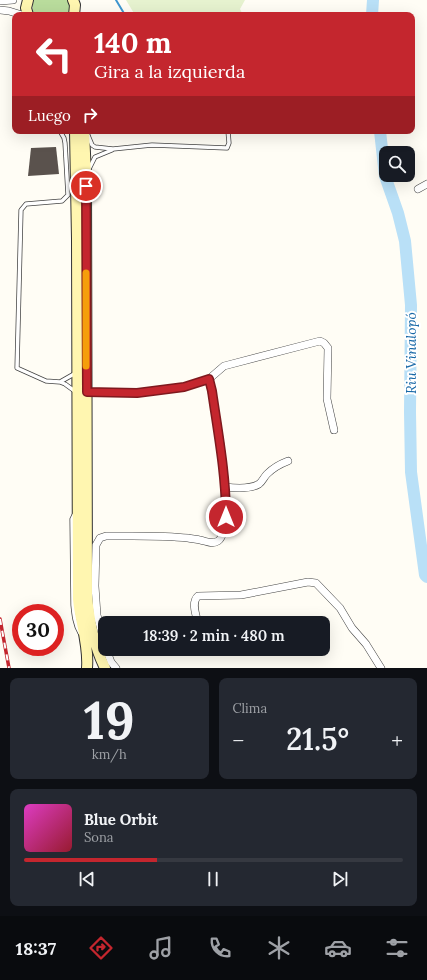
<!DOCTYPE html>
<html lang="es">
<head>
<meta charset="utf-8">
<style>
	:root { --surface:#171b24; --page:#242831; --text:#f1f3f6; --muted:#9ea1a6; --line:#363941; --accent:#c4262e }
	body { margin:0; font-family:Lora,serif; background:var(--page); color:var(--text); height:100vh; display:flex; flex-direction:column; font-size:15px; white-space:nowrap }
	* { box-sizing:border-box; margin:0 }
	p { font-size:13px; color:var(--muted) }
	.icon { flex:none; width:22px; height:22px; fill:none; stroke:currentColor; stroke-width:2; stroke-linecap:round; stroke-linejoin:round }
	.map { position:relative; height:668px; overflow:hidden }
	.details { display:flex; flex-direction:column; gap:10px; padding:10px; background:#0d0f14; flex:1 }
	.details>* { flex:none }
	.guide { position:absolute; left:12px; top:12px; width:403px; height:122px; border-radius:8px; box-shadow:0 4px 16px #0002; background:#c4262e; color:#fff; overflow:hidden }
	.fabs { position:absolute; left:379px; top:146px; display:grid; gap:8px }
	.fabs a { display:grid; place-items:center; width:36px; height:36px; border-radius:8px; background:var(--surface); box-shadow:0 4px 16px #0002; font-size:20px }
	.speed { position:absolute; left:12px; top:604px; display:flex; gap:8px; font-size:20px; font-weight:700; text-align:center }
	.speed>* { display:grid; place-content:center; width:52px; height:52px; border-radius:50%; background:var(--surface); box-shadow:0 4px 16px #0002; line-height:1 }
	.speed .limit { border:6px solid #d22; background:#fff; color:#111 }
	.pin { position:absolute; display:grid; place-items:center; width:34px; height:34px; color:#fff; margin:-17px; border:2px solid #fff; border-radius:50%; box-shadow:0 1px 4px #0007 }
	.me { position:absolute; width:44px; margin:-22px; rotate:0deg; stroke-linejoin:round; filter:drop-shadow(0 0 3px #0008) }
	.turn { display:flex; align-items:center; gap:14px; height:84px; padding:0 16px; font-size:18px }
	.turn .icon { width:52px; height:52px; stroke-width:2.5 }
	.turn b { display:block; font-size:28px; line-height:34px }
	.then { display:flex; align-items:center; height:38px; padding:0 16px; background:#0003; gap:8px; font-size:15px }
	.big { font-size:30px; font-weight:600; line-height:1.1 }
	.details .card { flex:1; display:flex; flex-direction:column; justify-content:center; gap:6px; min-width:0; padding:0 14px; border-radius:8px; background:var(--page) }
	.details .dial { align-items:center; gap:0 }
	.dial b { font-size:52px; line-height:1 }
	.song { display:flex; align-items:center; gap:12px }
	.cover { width:48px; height:48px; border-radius:6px; background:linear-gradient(135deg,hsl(310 70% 55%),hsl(350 70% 35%)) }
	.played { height:4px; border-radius:2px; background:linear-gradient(90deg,var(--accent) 35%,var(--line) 35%) }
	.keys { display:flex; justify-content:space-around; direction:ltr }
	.heat { display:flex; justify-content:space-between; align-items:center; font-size:22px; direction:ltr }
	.details .tiles { flex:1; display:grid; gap:10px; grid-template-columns:1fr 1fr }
	.card:last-child { grid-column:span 2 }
	.trip { position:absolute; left:98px; top:616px; width:232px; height:40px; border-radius:8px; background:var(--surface); box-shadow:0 4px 16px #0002; font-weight:600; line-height:40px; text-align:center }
	.menu { display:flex; height:64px; justify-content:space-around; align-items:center; background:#090b0e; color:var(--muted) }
	.menu .icon { width:28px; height:28px }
	.menu .active { color:var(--accent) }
	.menu b { font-size:18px; color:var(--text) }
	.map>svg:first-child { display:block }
	.forest { fill:#b9dc9c }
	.pitch { fill:#e6f2cf }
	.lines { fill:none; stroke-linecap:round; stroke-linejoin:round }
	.stream { stroke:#3f96cf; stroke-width:2 }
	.river { stroke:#b9e0f7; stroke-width:12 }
	.building { fill:#5a524d }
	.lane-casing { stroke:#444; stroke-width:5 }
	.street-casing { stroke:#444; stroke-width:8 }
	.secondary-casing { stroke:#333; stroke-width:12 }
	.lane { stroke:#fff; stroke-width:3.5 }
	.street { stroke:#fff; stroke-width:7 }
	.secondary { stroke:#fff6b0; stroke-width:10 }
	.rail-casing { stroke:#c4262e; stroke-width:3.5 }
	.rail { stroke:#fff; stroke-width:2; stroke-dasharray:6; stroke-linecap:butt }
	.route-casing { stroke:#7f191e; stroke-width:10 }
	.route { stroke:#c4262e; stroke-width:7 }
	.slow { stroke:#f59e0b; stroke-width:7 }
	.labels { text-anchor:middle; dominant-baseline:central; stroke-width:4; stroke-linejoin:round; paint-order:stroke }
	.water-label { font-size:14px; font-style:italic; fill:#1768a6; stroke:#fff }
</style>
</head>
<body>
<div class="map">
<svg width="427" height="668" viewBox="0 0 427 668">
	<rect width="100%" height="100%" fill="#fffdf5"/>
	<path class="forest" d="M 34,0 L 68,0 L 70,5 L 69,14 L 68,15 L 34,15 C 32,9 32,6 34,0 Z"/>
	<path class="pitch" d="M 126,0 L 245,0 L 240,9 L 243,15 L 135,15 Z"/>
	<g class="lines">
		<path class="stream" d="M 116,0 L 125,15
			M 375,131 L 380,133"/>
		<path class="river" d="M 372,15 L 373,0
			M 380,131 L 385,176 L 398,213 L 405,241 L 411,305 L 410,412 L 411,472 L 425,575 L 427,577"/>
	</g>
	<path class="building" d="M 56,147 L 59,174 L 28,176 L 31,148 Z"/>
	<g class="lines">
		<defs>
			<path id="lane" d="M 60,131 L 64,138 L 65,143 L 68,195 L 62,201 L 26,204 L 21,210 L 17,368 L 46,381 L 60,382 L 65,384 L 76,392
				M 87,133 L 92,145 L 95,147 L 113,149 L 152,145 L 227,148 L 229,143 L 228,131
				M 89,169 L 95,157 L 112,150
				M 60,382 L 74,374 L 76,372
				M 74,515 L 72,519 L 73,605 C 74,615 75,625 80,633"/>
			<path id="street" d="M 0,1 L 13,0
				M 0,10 L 9,11 L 22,15
				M 418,189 L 427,184
				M 87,392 L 137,393 L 184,387 L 209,379 L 224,366 L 320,341 L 324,343 L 328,348 L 327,399 L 334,430
				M 225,487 C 234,488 251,489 259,484 C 262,482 264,477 267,474 C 273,468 280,464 288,461
				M 198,623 C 196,615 191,602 198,596 L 241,595 L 308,582 L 316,583 L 340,608 L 352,628 L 366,644 L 381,668
				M 105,645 L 97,615 L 95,586 L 96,545 L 100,538 L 106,536 C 134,536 161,535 188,538 C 192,539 197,539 200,540 C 206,541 212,545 218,541 C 238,528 214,403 209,379
				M 106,649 L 111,662 L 116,668"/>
			<path id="secondary" d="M 73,0 L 75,5 L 74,15
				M 28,15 L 26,8 L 28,0
				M 75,131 L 77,239 L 78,599 C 80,622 89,644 87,668
				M 84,131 L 86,176 L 87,595 C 89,620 94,646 105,668"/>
		</defs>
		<use href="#lane" class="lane-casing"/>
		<use href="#street" class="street-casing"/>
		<use href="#secondary" class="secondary-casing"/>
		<use href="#lane" class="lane"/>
		<use href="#street" class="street"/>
		<use href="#secondary" class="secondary"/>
		<defs>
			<path id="rail" d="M 0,619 L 9,668"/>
		</defs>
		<use href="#rail" class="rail-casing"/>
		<use href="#rail" class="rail"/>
	</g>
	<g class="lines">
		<defs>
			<path id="route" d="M 86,186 L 87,392 L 137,393 L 184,387 L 209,379 L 212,391 C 218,433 226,474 226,517"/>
		</defs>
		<use href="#route" class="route-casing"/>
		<use href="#route" class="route"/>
		<path class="slow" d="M 86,273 L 86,366"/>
	</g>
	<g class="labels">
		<g class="water-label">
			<text transform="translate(411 353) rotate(-90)">Riu Vinalopó</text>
		</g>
	</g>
</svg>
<div class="fabs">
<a><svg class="icon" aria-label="search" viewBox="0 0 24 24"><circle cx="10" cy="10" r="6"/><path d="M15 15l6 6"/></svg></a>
</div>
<div class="speed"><div class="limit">30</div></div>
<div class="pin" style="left:86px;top:186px;background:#d93025"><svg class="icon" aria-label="arrive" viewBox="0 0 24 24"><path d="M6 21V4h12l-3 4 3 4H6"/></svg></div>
<svg class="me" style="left:226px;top:517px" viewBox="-20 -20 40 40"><circle r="17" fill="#c4262e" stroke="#fff" stroke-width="3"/><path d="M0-11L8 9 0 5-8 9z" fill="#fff"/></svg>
<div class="trip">18:39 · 2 min · 480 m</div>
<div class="guide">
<div class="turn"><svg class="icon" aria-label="left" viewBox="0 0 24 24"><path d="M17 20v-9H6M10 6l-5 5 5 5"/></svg><div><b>140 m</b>Gira a la izquierda</div></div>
<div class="then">Luego<svg class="icon" aria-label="right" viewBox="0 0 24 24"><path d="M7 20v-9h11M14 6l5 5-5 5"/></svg></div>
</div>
</div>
<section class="details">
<div class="tiles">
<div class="card dial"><b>19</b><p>km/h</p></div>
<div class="card"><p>Clima</p>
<div class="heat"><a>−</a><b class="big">21.5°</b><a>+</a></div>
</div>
<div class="card">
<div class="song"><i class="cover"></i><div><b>Blue Orbit</b><p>Sona</p></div></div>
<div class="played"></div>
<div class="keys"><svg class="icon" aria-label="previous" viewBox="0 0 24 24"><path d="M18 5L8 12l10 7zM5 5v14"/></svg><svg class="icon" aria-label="pause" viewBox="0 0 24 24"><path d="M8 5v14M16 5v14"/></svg><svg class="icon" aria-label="next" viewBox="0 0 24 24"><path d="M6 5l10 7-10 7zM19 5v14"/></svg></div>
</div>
</div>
</section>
<nav class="menu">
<b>18:37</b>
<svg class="icon active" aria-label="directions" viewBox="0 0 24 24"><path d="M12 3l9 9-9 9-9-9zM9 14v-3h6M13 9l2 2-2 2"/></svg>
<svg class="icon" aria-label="music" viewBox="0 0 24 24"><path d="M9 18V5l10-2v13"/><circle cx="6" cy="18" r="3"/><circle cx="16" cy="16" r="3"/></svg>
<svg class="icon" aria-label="phone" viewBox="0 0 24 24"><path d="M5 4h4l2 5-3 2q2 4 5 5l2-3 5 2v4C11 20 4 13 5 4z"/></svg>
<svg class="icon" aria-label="climate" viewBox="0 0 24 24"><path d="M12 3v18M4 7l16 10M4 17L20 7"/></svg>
<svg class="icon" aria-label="car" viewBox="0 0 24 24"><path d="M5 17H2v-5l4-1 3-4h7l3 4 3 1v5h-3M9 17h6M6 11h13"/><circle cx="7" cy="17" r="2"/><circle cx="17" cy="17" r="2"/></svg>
<svg class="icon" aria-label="filters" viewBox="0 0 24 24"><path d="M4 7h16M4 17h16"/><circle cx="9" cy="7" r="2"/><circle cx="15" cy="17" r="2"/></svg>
</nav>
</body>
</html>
